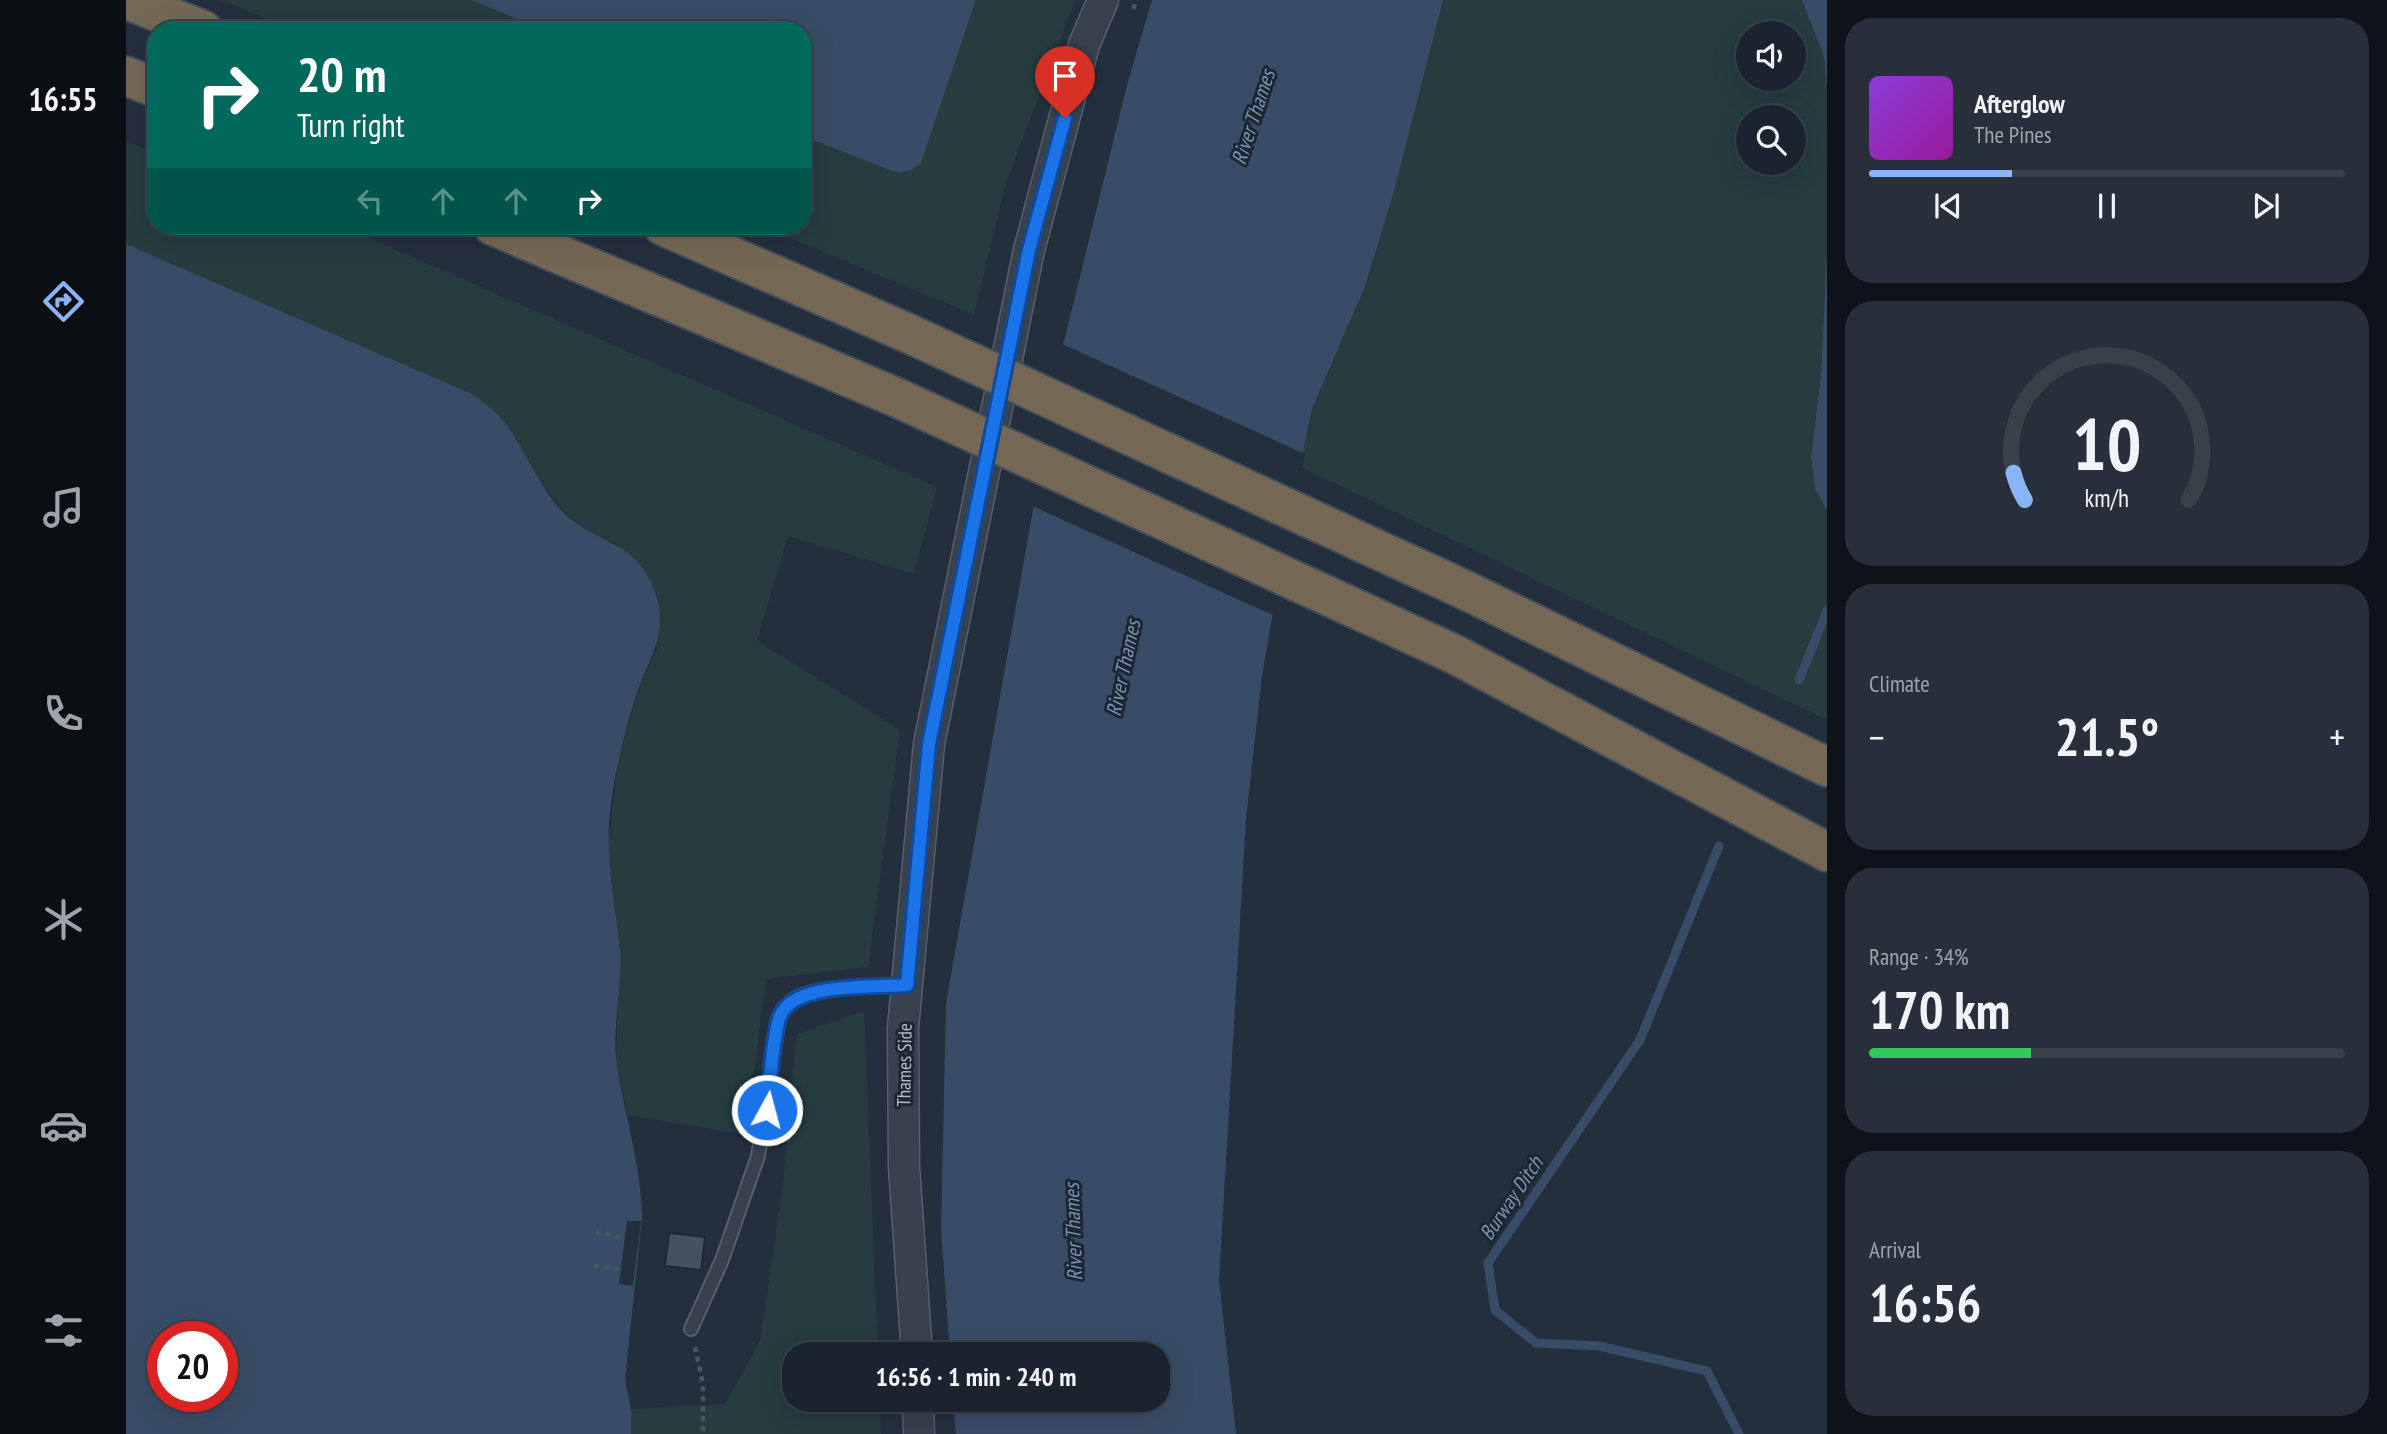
<!DOCTYPE html>
<html lang="en">
<head>
<meta charset="utf-8">
<style>
	:root { --surface:#1b232e; --page:#282f3a; --text:#f1f3f6; --muted:#a0a4aa; --line:#39404a; --accent:#8ab4f8 }
	body { margin:0; font-family:"PT Sans Narrow",sans-serif; background:var(--page); color:var(--text); height:100vh; display:flex; flex-direction:column; font-size:26px; white-space:nowrap }
	* { box-sizing:border-box; margin:0 }
	p { font-size:23px; color:var(--muted) }
	.icon { flex:none; width:38px; height:38px; fill:none; stroke:currentColor; stroke-width:2; stroke-linecap:round; stroke-linejoin:round }
	.map { position:relative; flex:1; overflow:hidden }
	.panel { display:flex; flex-direction:column; gap:18px; padding:18px; background:#0f1319; width:560px }
	.panel>* { flex:none }
	.top-card { position:absolute; left:21px; top:21px; width:665px; height:214px; border-radius:28px; box-shadow:0 7px 28px #0002,0 0 0 2px var(--line); background:#00695c; color:#fff; overflow:hidden }
	.controls { position:absolute; left:1610px; top:21px; display:grid; gap:14px }
	.controls a { display:grid; place-items:center; width:70px; height:70px; border-radius:50%; background:var(--surface); box-shadow:0 7px 28px #0002,0 0 0 2px var(--line); font-size:35px }
	.speed { position:absolute; left:21px; top:1321px; display:flex; gap:14px; font-size:35px; font-weight:700; text-align:center }
	.speed>* { display:grid; place-content:center; width:91px; height:91px; border-radius:50%; background:var(--surface); box-shadow:0 7px 28px #0002,0 0 0 2px var(--line); line-height:1 }
	.speed .limit { border:10px solid #d22; background:#fff; color:#111 }
	.pin { position:absolute; display:grid; place-items:center; width:60px; height:60px; color:#fff; margin:-72px -30px; border-radius:50% 50% 50% 0; rotate:-45deg; box-shadow:0 0 7px #0007 }
	.pin .icon { rotate:45deg }
	.me { position:absolute; width:77px; margin:-38px; rotate:7deg; stroke-linejoin:round; filter:drop-shadow(0 0 5px #0008) }
	.turn { display:flex; align-items:center; gap:24px; height:147px; padding:0 35px; font-size:32px }
	.turn .icon { width:91px; height:91px; stroke-width:2.5 }
	.turn b { display:block; font-size:49px; line-height:60px }
	.lanes { display:flex; align-items:center; height:66px; padding:0 35px; background:#0003; justify-content:center; gap:35px; direction:ltr }
	.lanes .off { opacity:.35 }
	.big { font-size:52px; font-weight:800; line-height:1.1 }
	.panel .tile { flex:1; display:flex; flex-direction:column; justify-content:center; gap:10px; min-width:0; padding:0 24px; border-radius:28px; background:var(--page) }
	.panel .dial { align-items:center; gap:0 }
	.dial svg { height:182px; overflow:visible; fill:none; stroke:var(--line); stroke-width:7; stroke-linecap:round; text-anchor:middle }
	.dial text { fill:var(--text); stroke:none }
	.song { display:flex; align-items:center; gap:21px }
	.cover { width:84px; height:84px; border-radius:10px; background:linear-gradient(135deg,hsl(270 70% 55%),hsl(300 70% 35%)) }
	.played { height:7px; border-radius:4px; background:linear-gradient(90deg,var(--accent) 30%,var(--line) 30%) }
	.keys { display:flex; justify-content:space-around; direction:ltr }
	.heat { display:flex; justify-content:space-between; align-items:center; font-size:38px; direction:ltr }
	.charge { height:10px; border-radius:5px; background:linear-gradient(90deg,#34c759 34%,var(--line) 0) }
	.trip { position:absolute; left:656px; top:1342px; width:388px; height:70px; border-radius:28px; background:var(--surface); box-shadow:0 7px 28px #0002,0 0 0 2px var(--line); font-weight:800; line-height:70px; text-align:center }
	main { display:flex; flex:1; min-height:0 }
	.dock { display:flex; flex-direction:column; width:126px; justify-content:space-around; align-items:center; background:#0b0e12; color:var(--muted) }
	.dock .icon { width:49px; height:49px }
	.dock .active { color:var(--accent) }
	.dock b { font-size:32px; color:var(--text) }
	.map>svg:first-child { display:block }
	.green { fill:#263c3f; fill-rule:evenodd }
	.water { fill:#394c67; fill-rule:evenodd }
	.pier { fill:#242f3e }
	.lines { fill:none; stroke-linecap:round; stroke-linejoin:round }
	.stream { stroke:#394c67; stroke-width:9 }
	.building { fill:#455162; stroke:#1f2835; stroke-width:2 }
	.service-casing { stroke:#565f6c; stroke-width:16 }
	.tertiary-casing { stroke:#565f6c; stroke-width:33 }
	.motorway-casing { stroke:#434c59; stroke-width:42 }
	.path { stroke:#44595c; stroke-width:4.5; stroke-dasharray:5 5; stroke-linecap:butt }
	.service { stroke:#38414e; stroke-width:12 }
	.tertiary { stroke:#38414e; stroke-width:30 }
	.motorway { stroke:#746855; stroke-width:38 }
	.motorway-bridge-casing { stroke:#434c59; stroke-width:42; stroke-linecap:butt }
	.motorway-bridge { stroke:#746855; stroke-width:38 }
	.route-casing { stroke:#114b97; stroke-width:18 }
	.route { stroke:#1a73e8; stroke-width:12 }
	.labels { text-anchor:middle; dominant-baseline:central; stroke-width:6; stroke-linejoin:round; paint-order:stroke }
	.street-label { font-size:19px; fill:#b4bcc9; stroke:#1d2633 }
	.water-label { font-size:21px; font-style:italic; fill:#7c92b1; stroke:#1d2633 }
</style>
</head>
<body>
<main>
<nav class="dock">
<b>16:55</b>
<svg class="icon active" aria-label="directions" viewBox="0 0 24 24"><path d="M12 3l9 9-9 9-9-9zM9 14v-3h6M13 9l2 2-2 2"/></svg>
<svg class="icon" aria-label="music" viewBox="0 0 24 24"><path d="M9 18V5l10-2v13"/><circle cx="6" cy="18" r="3"/><circle cx="16" cy="16" r="3"/></svg>
<svg class="icon" aria-label="phone" viewBox="0 0 24 24"><path d="M5 4h4l2 5-3 2q2 4 5 5l2-3 5 2v4C11 20 4 13 5 4z"/></svg>
<svg class="icon" aria-label="climate" viewBox="0 0 24 24"><path d="M12 3v18M4 7l16 10M4 17L20 7"/></svg>
<svg class="icon" aria-label="car" viewBox="0 0 24 24"><path d="M5 17H2v-5l4-1 3-4h7l3 4 3 1v5h-3M9 17h6M6 11h13"/><circle cx="7" cy="17" r="2"/><circle cx="17" cy="17" r="2"/></svg>
<svg class="icon" aria-label="filters" viewBox="0 0 24 24"><path d="M4 7h16M4 17h16"/><circle cx="9" cy="7" r="2"/><circle cx="15" cy="17" r="2"/></svg>
</nav>
<div class="map">
<svg width="1701" height="1434" viewBox="0 0 1701 1434">
	<rect width="100%" height="100%" fill="#242f3e"/>
	<path class="green" d="M 95,0 L 348,0 L 421,30 L 166,30 Z
		M 850,0 L 949,0 L 880,183 L 848,315 L 635,226 L 677,226 L 677,134 L 795,163 Z
		M 1317,0 L 1676,0 L 1698,57 L 1701,91 L 1701,250 L 1695,375 L 1685,457 L 1689,489 L 1701,510 L 1701,720 L 1173,466 L 1186,409 L 1238,289 ZM 1622,33 L 1668,33 L 1668,79 L 1622,79 ZM 1622,117 L 1668,117 L 1668,163 L 1622,163 Z
		M 0,141 L 30,153 L 30,226 L 216,226 L 811,487 L 788,574 L 662,536 L 631,641 L 774,730 L 742,967 L 640,979 L 620,1135 L 502,1115 L 490,1063 L 494,951 L 482,848 L 492,761 L 513,690 L 531,649 L 490,543 L 464,533 L 436,510 L 346,394 L 0,244 Z
		M 738,1011 L 752,1354 L 668,1354 L 668,1400 L 754,1400 L 755,1434 L 505,1434 L 505,1409 L 599,1404 L 634,1341 L 657,1183 L 671,1034 Z"/>
	<path class="water" d="M 346,0 L 850,0 L 795,163 L 786,170 L 772,173 L 677,136 L 677,30 L 418,30 Z
		M 1026,0 L 1317,0 L 1267,195 L 1238,289 L 1186,409 L 1164,513 L 1136,676 L 1120,819 L 1093,1280 L 1110,1434 L 830,1434 L 827,1400 L 1032,1400 L 1032,1354 L 824,1354 L 815,1229 L 820,1003 L 933,362 L 1001,85 Z
		M 1676,0 L 1701,0 L 1701,91 L 1698,57 Z
		M 0,244 L 346,394 C 354,400 363,406 371,414 C 395,438 409,482 435,510 C 471,547 511,537 530,595 C 542,630 524,658 512,690 C 500,727 490,765 485,803 C 478,853 489,900 494,950 C 497,988 485,1029 491,1066 C 499,1116 515,1165 516,1217 L 499,1380 L 505,1409 L 505,1434 L 0,1434 ZM 37,1337 L 96,1337 L 96,1396 L 37,1396 Z
		M 1701,250 L 1701,510 L 1689,489 L 1685,457 L 1695,375 Z"/>
	<path class="pier" d="M 934,343 L 1179,454 L 1149,616 L 904,505 Z
		M 501,1221 L 515,1221 L 507,1286 L 493,1284 Z"/>
	<g class="lines">
		<path class="stream" d="M 1673,680 L 1701,611
			M 1593,846 L 1514,1040 L 1362,1263 L 1369,1310 L 1410,1343 L 1473,1346 L 1581,1371 L 1613,1434"/>
	</g>
	<path class="building" d="M 543,1233 L 579,1237 L 575,1270 L 539,1266 Z"/>
	<g class="lines">
		<defs>
			<path id="service" d="M 565,1329 L 596,1260 L 632,1156 L 653,1017 C 657,1011 661,1003 667,1000 C 693,983 749,988 781,985"/>
			<path id="tertiary" d="M 791,1354 L 778,1167 L 777,1028 L 803,744 L 903,250 L 958,45 L 977,0
				M 792,1400 L 793,1434"/>
			<path id="motorway" d="M 1,0 L 77,30
				M 0,76 L 30,88
				M 367,226 L 774,399
				M 537,226 L 786,335
				M 1339,590 L 1701,767
				M 1328,654 L 1701,852"/>
		</defs>
		<use href="#service" class="service-casing"/>
		<use href="#tertiary" class="tertiary-casing"/>
		<use href="#motorway" class="motorway-casing"/>
		<path class="path" d="M 1007,9 L 1011,0
			M 470,1232 L 499,1238
			M 468,1266 L 495,1269
			M 569,1347 L 577,1384 L 577,1434"/>
		<use href="#service" class="service"/>
		<use href="#tertiary" class="tertiary"/>
		<use href="#motorway" class="motorway"/>
		<defs>
			<path id="motorway-bridge" d="M 786,335 L 1339,590
				M 774,399 L 1328,654"/>
		</defs>
		<use href="#motorway-bridge" class="motorway-bridge-casing"/>
		<use href="#motorway-bridge" class="motorway-bridge"/>
	</g>
	<g class="lines">
		<defs>
			<path id="route" d="M 641,1110 C 645,1081 645,1047 653,1019 C 664,981 748,988 781,985 L 803,744 L 903,250 L 939,118"/>
		</defs>
		<use href="#route" class="route-casing"/>
		<use href="#route" class="route"/>
	</g>
	<g class="labels">
		<g class="street-label">
			<text transform="translate(778 1065) rotate(-89)">Thames Side</text>
		</g>
		<g class="water-label">
			<text transform="translate(1127 117) rotate(-72)">River Thames</text>
			<text transform="translate(997 668) rotate(-78)">River Thames</text>
			<text transform="translate(1385 1198) rotate(-56)">Burway Ditch</text>
			<text transform="translate(947 1232) rotate(-92)">River Thames</text>
		</g>
	</g>
</svg>
<div class="controls">
<a><svg class="icon" aria-label="sound" viewBox="0 0 24 24"><path d="M4 9h4l5-4v14l-5-4H4zM17 9q2 3 0 6"/></svg></a>
<a><svg class="icon" aria-label="search" viewBox="0 0 24 24"><circle cx="10" cy="10" r="6"/><path d="M15 15l6 6"/></svg></a>
</div>
<div class="speed"><div class="limit">20</div></div>
<div class="pin" style="left:939px;top:118px;background:#d93025"><svg class="icon" aria-label="arrive" viewBox="0 0 24 24"><path d="M6 21V4h12l-3 4 3 4H6"/></svg></div>
<svg class="me" style="left:641px;top:1110px" viewBox="-20 -20 40 40"><circle r="17" fill="#1a73e8" stroke="#fff" stroke-width="3"/><path d="M0-11L8 9 0 5-8 9z" fill="#fff"/></svg>
<div class="trip">16:56 · 1 min · 240 m</div>
<div class="top-card">
<div class="turn"><svg class="icon" aria-label="right" viewBox="0 0 24 24"><path d="M7 20v-9h11M14 6l5 5-5 5"/></svg><div><b>20 m</b>Turn right</div></div>
<div class="lanes"><svg class="icon off" aria-label="left" viewBox="0 0 24 24"><path d="M17 20v-9H6M10 6l-5 5 5 5"/></svg><svg class="icon off" aria-label="ahead" viewBox="0 0 24 24"><path d="M12 20V5M6 11l6-6 6 6"/></svg><svg class="icon off" aria-label="ahead" viewBox="0 0 24 24"><path d="M12 20V5M6 11l6-6 6 6"/></svg><svg class="icon" aria-label="right" viewBox="0 0 24 24"><path d="M7 20v-9h11M14 6l5 5-5 5"/></svg></div>
</div>
</div>
<section class="panel">
<div class="tile">
<div class="song"><i class="cover"></i><div><b>Afterglow</b><p>The Pines</p></div></div>
<div class="played"></div>
<div class="keys"><svg class="icon" aria-label="previous" viewBox="0 0 24 24"><path d="M18 5L8 12l10 7zM5 5v14"/></svg><svg class="icon" aria-label="pause" viewBox="0 0 24 24"><path d="M8 5v14M16 5v14"/></svg><svg class="icon" aria-label="next" viewBox="0 0 24 24"><path d="M6 5l10 7-10 7zM19 5v14"/></svg></div>
</div>
<div class="tile dial"><svg viewBox="0 0 100 80">
<path d="M14 69A42 42 0 1 1 86 69"/>
<path d="M14 69A42 42 0 0 1 9 57" stroke="#8ab4f8"/>
<text x="50" y="56" font-size="32" font-weight="700">10</text>
<text x="50" y="72" font-size="11">km/h</text>
</svg></div>
<div class="tile"><p>Climate</p>
<div class="heat"><a>−</a><b class="big">21.5°</b><a>+</a></div>
</div>
<div class="tile"><p>Range · 34%</p><b class="big">170 km</b><div class="charge"></div></div>
<div class="tile"><p>Arrival</p><b class="big">16:56</b></div>
</section>
</main>
</body>
</html>
